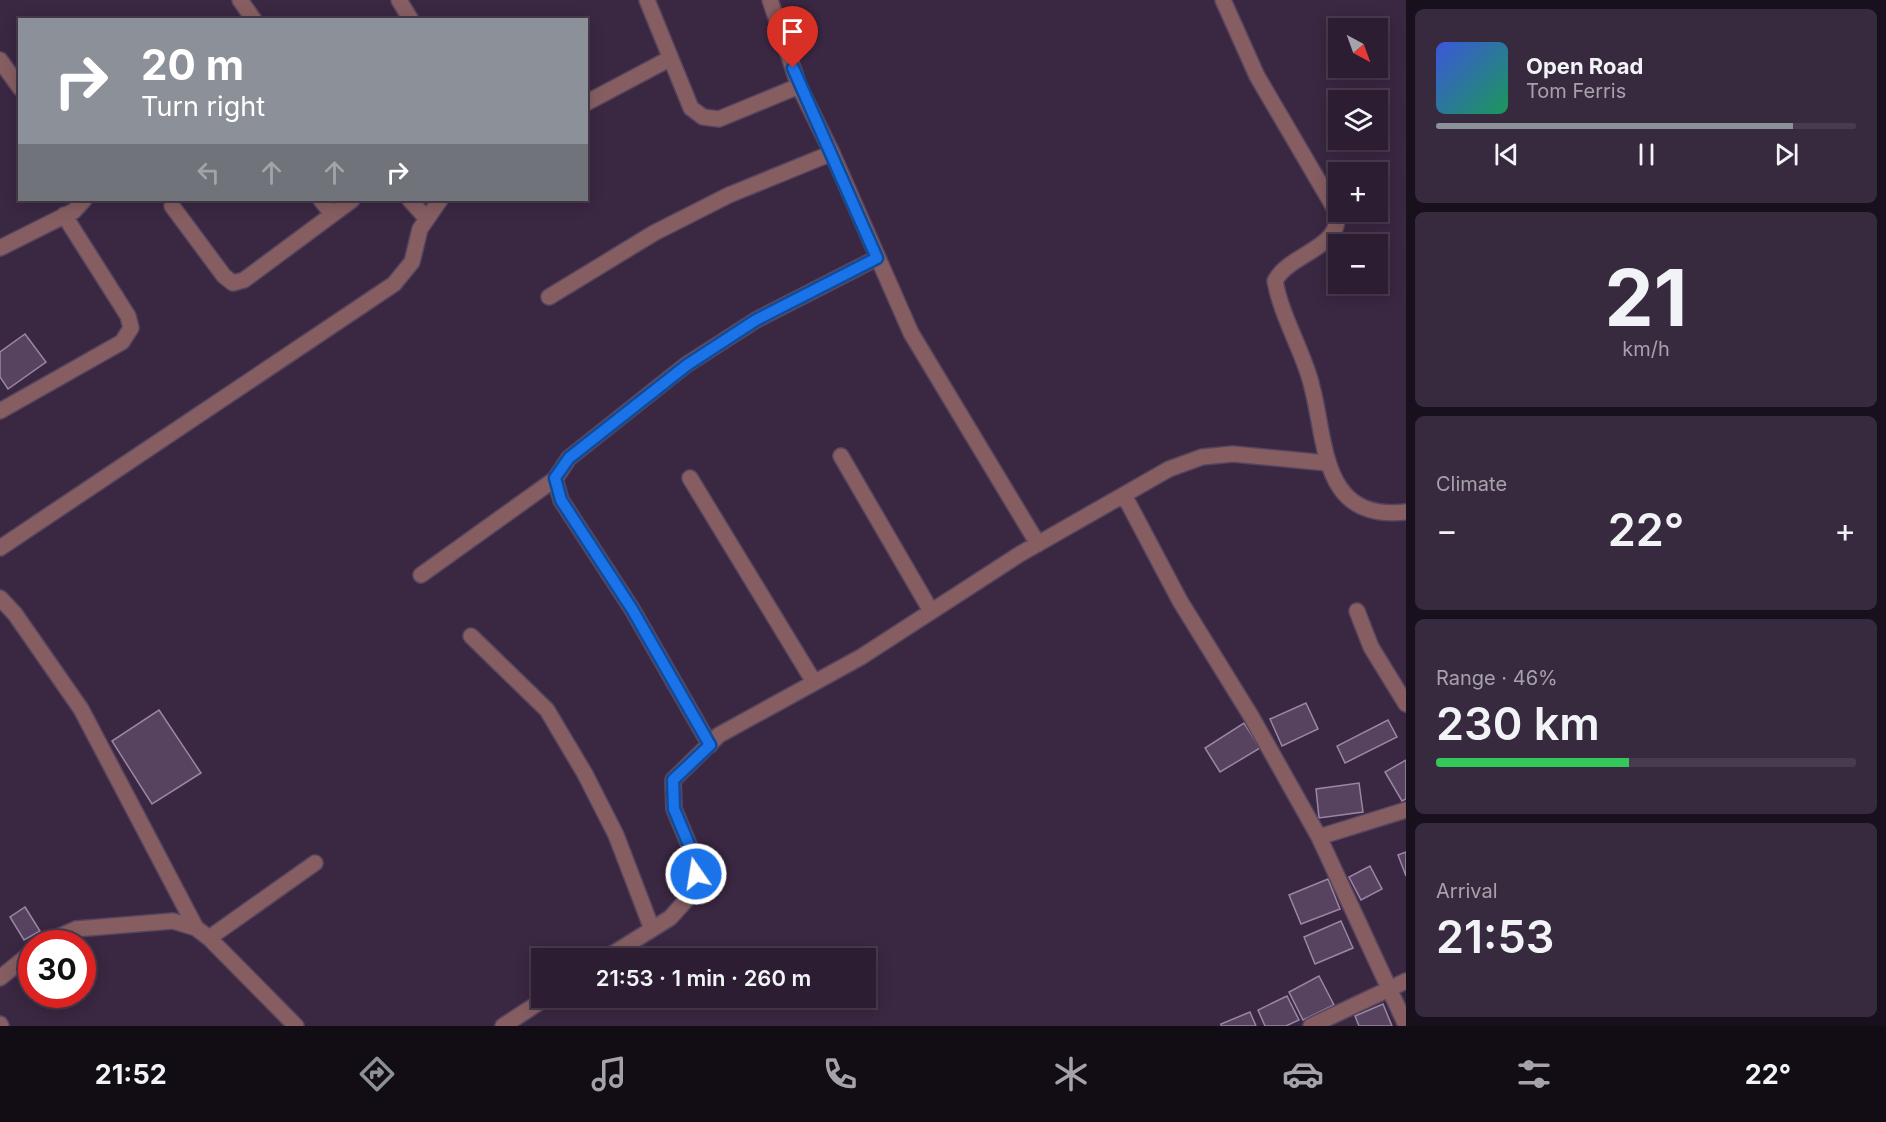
<!DOCTYPE html>
<html lang="en">
<head>
<meta charset="utf-8">
<style>
	:root { --surface:#2c1d32; --page:#382a3e; --text:#f1f3f6; --muted:#a6a2ac; --line:#483b4d; --accent:#8c9099 }
	body { margin:0; font-family:Inter,sans-serif; background:var(--page); color:var(--text); height:100vh; display:flex; flex-direction:column; font-size:22px; white-space:nowrap }
	* { box-sizing:border-box; margin:0 }
	p { font-size:20px; color:var(--muted) }
	.icon { flex:none; width:33px; height:33px; fill:none; stroke:currentColor; stroke-width:2; stroke-linecap:round; stroke-linejoin:round }
	.map { position:relative; flex:1; overflow:hidden }
	.drawer { display:flex; flex-direction:column; gap:9px; padding:9px; background:#18101c; width:480px }
	.drawer>* { flex:none }
	.hud { position:absolute; left:18px; top:18px; width:570px; height:183px; border-radius:0px; box-shadow:0 3px 15px #0003,0 0 0 2px var(--line); background:#8c9099; color:#fff; overflow:hidden }
	.needle { width:39px; rotate:139deg }
	.tools { position:absolute; left:1328px; top:18px; display:grid; gap:12px }
	.tools a { display:grid; place-items:center; width:60px; height:60px; border-radius:0px; background:var(--surface); box-shadow:0 3px 15px #0003,0 0 0 2px var(--line); font-size:30px }
	.speed { position:absolute; left:18px; top:930px; display:flex; gap:12px; font-size:30px; font-weight:700; text-align:center }
	.speed>* { display:grid; place-content:center; width:78px; height:78px; border-radius:50%; background:var(--surface); box-shadow:0 3px 15px #0003,0 0 0 2px var(--line); line-height:1 }
	.speed .limit { border:9px solid #d22; background:#fff; color:#111 }
	.pin { position:absolute; display:grid; place-items:center; width:51px; height:51px; color:#fff; margin:-62px -26px; border-radius:50% 50% 50% 0; rotate:-45deg; box-shadow:0 0 6px #0007 }
	.pin .icon { rotate:45deg }
	.me { position:absolute; width:66px; margin:-33px; rotate:347deg; stroke-linejoin:round; filter:drop-shadow(0 0 4px #0008) }
	.turn { display:flex; align-items:center; gap:21px; height:126px; padding:0 24px; font-size:27px }
	.turn .icon { width:78px; height:78px; stroke-width:2.5 }
	.turn b { display:block; font-size:42px; line-height:51px }
	.lanes { display:flex; align-items:center; height:57px; padding:0 24px; background:#0003; justify-content:center; gap:30px; direction:ltr }
	.lanes .off { opacity:.35 }
	.big { font-size:45px; font-weight:600; line-height:1.1 }
	.drawer .tile { flex:1; display:flex; flex-direction:column; justify-content:center; gap:9px; min-width:0; padding:0 21px; border-radius:9px; background:var(--page) }
	.drawer .dial { align-items:center; gap:0 }
	.dial b { font-size:78px; line-height:1 }
	.song { display:flex; align-items:center; gap:18px }
	.cover { width:72px; height:72px; border-radius:9px; background:linear-gradient(135deg,hsl(230 70% 55%),hsl(150 70% 35%)) }
	.played { height:6px; border-radius:3px; background:linear-gradient(90deg,var(--accent) 85%,var(--line) 85%) }
	.keys { display:flex; justify-content:space-around; direction:ltr }
	.heat { display:flex; justify-content:space-between; align-items:center; font-size:33px; direction:ltr }
	.charge { height:9px; border-radius:4px; background:linear-gradient(90deg,#34c759 46%,var(--line) 0) }
	.trip { position:absolute; left:531px; top:948px; width:345px; height:60px; border-radius:0px; background:var(--surface); box-shadow:0 3px 15px #0003,0 0 0 2px var(--line); font-weight:600; line-height:60px; text-align:center }
	.tabs { display:flex; height:96px; justify-content:space-around; align-items:center; background:#120c14; color:var(--muted) }
	.tabs .icon { width:42px; height:42px }
	.tabs .active { color:var(--accent) }
	.tabs b { font-size:27px; color:var(--text) }
	main { display:flex; flex:1; min-height:0 }
	.map>svg:first-child { display:block }
	.building { fill:#574360; stroke:#9b86a5; stroke-width:1.5 }
	.lines { fill:none; stroke-linecap:round; stroke-linejoin:round }
	.minor-casing { stroke:#57455f; stroke-width:18 }
	.tertiary-casing { stroke:#57455f; stroke-width:18 }
	.minor { stroke:#865e61; stroke-width:15 }
	.tertiary { stroke:#865e61; stroke-width:15 }
	.route-casing { stroke:#114b97; stroke-width:15 }
	.route { stroke:#1a73e8; stroke-width:10 }
</style>
</head>
<body>
<main>
<div class="map">
<svg width="1406" height="1026" viewBox="0 0 1406 1026">
	<rect width="100%" height="100%" fill="#3a2742"/>
	<path class="building" d="M 25,334 L 46,362 L 8,389 L 0,377 L 0,352 Z
		M 1306,703 L 1318,729 L 1282,746 L 1270,719 Z
		M 159,710 L 201,773 L 152,804 L 112,741 Z
		M 1388,720 L 1397,737 L 1345,763 L 1337,746 Z
		M 1244,723 L 1260,748 L 1220,772 L 1205,748 Z
		M 1406,760 L 1406,799 L 1402,801 L 1385,772 Z
		M 1359,783 L 1363,812 L 1319,818 L 1316,789 Z
		M 1406,852 L 1406,876 L 1398,855 Z
		M 1370,866 L 1382,889 L 1361,900 L 1349,877 Z
		M 1328,879 L 1340,909 L 1301,924 L 1289,895 Z
		M 25,907 L 40,931 L 24,940 L 10,917 Z
		M 1341,921 L 1353,948 L 1315,964 L 1304,937 Z
		M 1319,976 L 1334,1005 L 1303,1020 L 1289,992 Z
		M 1287,996 L 1299,1020 L 1286,1026 L 1265,1026 L 1258,1010 Z
		M 1383,1004 L 1392,1026 L 1359,1026 L 1355,1016 Z
		M 1250,1012 L 1256,1026 L 1221,1026 L 1221,1024 Z"/>
	<g class="lines">
		<defs>
			<path id="minor" d="M 240,0 L 254,20
				M 399,0 L 411,20
				M 647,0 L 691,108 L 703,117 L 719,119 L 799,86
				M 770,0 L 799,86 L 832,153 L 911,333 L 1038,544
				M 0,60 L 20,88
				M 586,103 L 669,59
				M 321,200 L 332,214
				M 410,200 L 427,219
				M 172,206 L 224,276 L 233,283 L 244,280 L 352,200
				M 0,248 L 74,211 L 84,200
				M 549,297 L 654,233 L 729,195 L 832,153
				M 0,411 L 122,342 L 131,328 L 128,316 L 64,215
				M 841,456 L 931,611
				M 690,478 L 814,682
				M 1124,495 L 1180,601 L 1251,716 L 1319,837 L 1406,1025
				M 0,548 L 394,284 L 412,262 L 420,229 L 440,200
				M 421,575 L 555,479
				M 0,598 L 15,614 L 81,709 L 196,928
				M 1357,611 L 1371,647 L 1406,704
				M 471,636 L 547,710 L 585,774 L 616,835 L 652,929
				M 710,745 L 632,609 L 561,500 L 555,479 L 569,458 L 686,365 L 756,320 L 877,258
				M 1319,837 L 1406,810
				M 209,938 L 315,863
				M 42,944 L 76,929 L 173,921 L 196,928 L 209,938 L 296,1026
				M 606,958 L 670,918 L 697,888 L 695,859 L 674,809 L 673,780 L 719,735 L 861,657 L 1020,554 L 1169,469 L 1202,457 L 1233,454 L 1327,463
				M 0,978 L 32,952
				M 0,1024 L 1,1026
				M 503,1026 L 546,998
				M 1311,1026 L 1406,981"/>
			<path id="tertiary" d="M 1223,0 L 1257,76 L 1336,211 C 1345,248 1289,253 1275,281 C 1281,314 1299,344 1309,376 C 1328,435 1316,522 1406,512"/>
		</defs>
		<use href="#minor" class="minor-casing"/>
		<use href="#tertiary" class="tertiary-casing"/>
		<use href="#minor" class="minor"/>
		<use href="#tertiary" class="tertiary"/>
	</g>
	<g class="lines">
		<defs>
			<path id="route" d="M 696,874 L 695,859 L 674,809 L 673,780 L 710,745 L 632,609 L 561,500 L 555,478 L 569,458 L 687,365 L 756,320 L 877,258 L 793,68"/>
		</defs>
		<use href="#route" class="route-casing"/>
		<use href="#route" class="route"/>
	</g>
</svg>
<div class="tools">
<a><svg class="needle" viewBox="-14 -14 28 28"><path d="M0-13l5 13h-10z" fill="#e53935"/><path d="M0 13l5-13h-10z" fill="#a6a2ac"/></svg></a>
<a><svg class="icon" aria-label="layers" viewBox="0 0 24 24"><path d="M12 4l9 5-9 5-9-5zM3 14l9 5 9-5"/></svg></a>
<a>+</a>
<a>−</a>
</div>
<div class="speed"><div class="limit">30</div></div>
<div class="pin" style="left:793px;top:68px;background:#d93025"><svg class="icon" aria-label="arrive" viewBox="0 0 24 24"><path d="M6 21V4h12l-3 4 3 4H6"/></svg></div>
<svg class="me" style="left:696px;top:874px" viewBox="-20 -20 40 40"><circle r="17" fill="#1a73e8" stroke="#fff" stroke-width="3"/><path d="M0-11L8 9 0 5-8 9z" fill="#fff"/></svg>
<div class="trip">21:53 · 1 min · 260 m</div>
<div class="hud">
<div class="turn"><svg class="icon" aria-label="right" viewBox="0 0 24 24"><path d="M7 20v-9h11M14 6l5 5-5 5"/></svg><div><b>20 m</b>Turn right</div></div>
<div class="lanes"><svg class="icon off" aria-label="left" viewBox="0 0 24 24"><path d="M17 20v-9H6M10 6l-5 5 5 5"/></svg><svg class="icon off" aria-label="ahead" viewBox="0 0 24 24"><path d="M12 20V5M6 11l6-6 6 6"/></svg><svg class="icon off" aria-label="ahead" viewBox="0 0 24 24"><path d="M12 20V5M6 11l6-6 6 6"/></svg><svg class="icon" aria-label="right" viewBox="0 0 24 24"><path d="M7 20v-9h11M14 6l5 5-5 5"/></svg></div>
</div>
</div>
<section class="drawer">
<div class="tile">
<div class="song"><i class="cover"></i><div><b>Open Road</b><p>Tom Ferris</p></div></div>
<div class="played"></div>
<div class="keys"><svg class="icon" aria-label="previous" viewBox="0 0 24 24"><path d="M18 5L8 12l10 7zM5 5v14"/></svg><svg class="icon" aria-label="pause" viewBox="0 0 24 24"><path d="M8 5v14M16 5v14"/></svg><svg class="icon" aria-label="next" viewBox="0 0 24 24"><path d="M6 5l10 7-10 7zM19 5v14"/></svg></div>
</div>
<div class="tile dial"><b>21</b><p>km/h</p></div>
<div class="tile"><p>Climate</p>
<div class="heat"><a>−</a><b class="big">22°</b><a>+</a></div>
</div>
<div class="tile"><p>Range · 46%</p><b class="big">230 km</b><div class="charge"></div></div>
<div class="tile"><p>Arrival</p><b class="big">21:53</b></div>
</section>
</main>
<nav class="tabs">
<b>21:52</b>
<svg class="icon active" aria-label="directions" viewBox="0 0 24 24"><path d="M12 3l9 9-9 9-9-9zM9 14v-3h6M13 9l2 2-2 2"/></svg>
<svg class="icon" aria-label="music" viewBox="0 0 24 24"><path d="M9 18V5l10-2v13"/><circle cx="6" cy="18" r="3"/><circle cx="16" cy="16" r="3"/></svg>
<svg class="icon" aria-label="phone" viewBox="0 0 24 24"><path d="M5 4h4l2 5-3 2q2 4 5 5l2-3 5 2v4C11 20 4 13 5 4z"/></svg>
<svg class="icon" aria-label="climate" viewBox="0 0 24 24"><path d="M12 3v18M4 7l16 10M4 17L20 7"/></svg>
<svg class="icon" aria-label="car" viewBox="0 0 24 24"><path d="M5 17H2v-5l4-1 3-4h7l3 4 3 1v5h-3M9 17h6M6 11h13"/><circle cx="7" cy="17" r="2"/><circle cx="17" cy="17" r="2"/></svg>
<svg class="icon" aria-label="filters" viewBox="0 0 24 24"><path d="M4 7h16M4 17h16"/><circle cx="9" cy="7" r="2"/><circle cx="15" cy="17" r="2"/></svg>
<b>22°</b>
</nav>
</body>
</html>
